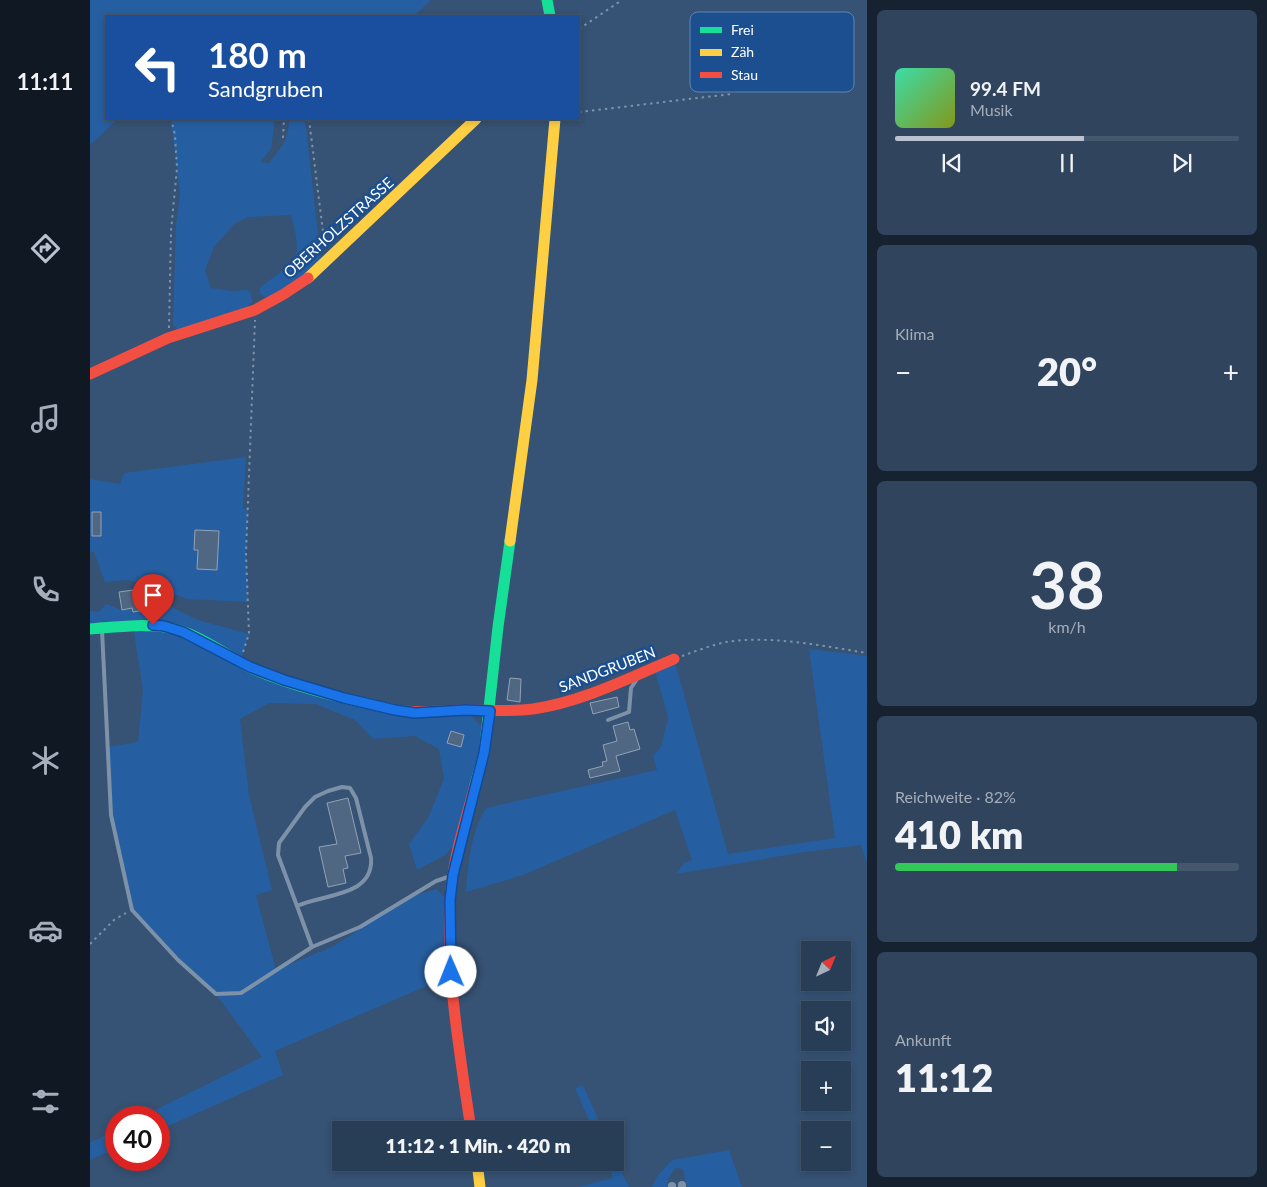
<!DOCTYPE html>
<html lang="de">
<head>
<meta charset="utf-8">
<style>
	:root { --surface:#283e57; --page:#30455d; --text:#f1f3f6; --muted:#a5aeba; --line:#44576d; --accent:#b9c2ce }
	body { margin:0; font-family:Lato,sans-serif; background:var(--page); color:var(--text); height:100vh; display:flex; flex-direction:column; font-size:19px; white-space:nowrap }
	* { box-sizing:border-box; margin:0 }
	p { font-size:16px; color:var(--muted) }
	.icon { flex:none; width:28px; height:28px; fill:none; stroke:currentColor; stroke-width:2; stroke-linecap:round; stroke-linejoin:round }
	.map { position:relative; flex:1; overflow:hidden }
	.drawer { display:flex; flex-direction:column; gap:10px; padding:10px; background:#162230; width:400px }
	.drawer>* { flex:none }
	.hud { position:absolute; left:15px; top:15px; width:475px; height:105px; border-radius:0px; box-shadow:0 2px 8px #0003,0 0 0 1px var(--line); background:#1a4fa0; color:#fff; overflow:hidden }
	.needle { width:32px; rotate:43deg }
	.buttons { position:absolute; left:711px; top:941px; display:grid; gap:10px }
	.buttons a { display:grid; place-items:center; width:50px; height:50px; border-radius:0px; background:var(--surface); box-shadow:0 2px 8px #0003,0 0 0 1px var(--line); font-size:25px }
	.speed { position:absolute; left:15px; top:1106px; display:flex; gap:10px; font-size:25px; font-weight:700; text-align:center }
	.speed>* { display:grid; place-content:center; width:65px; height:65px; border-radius:50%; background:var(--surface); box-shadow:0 2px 8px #0003,0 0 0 1px var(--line); line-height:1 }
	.speed .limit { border:8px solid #d22; background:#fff; color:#111 }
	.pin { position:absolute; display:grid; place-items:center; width:42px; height:42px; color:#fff; margin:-51px -21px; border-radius:50% 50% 50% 0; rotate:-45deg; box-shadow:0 0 5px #0007 }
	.pin .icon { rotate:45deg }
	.me { position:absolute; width:55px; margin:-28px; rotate:359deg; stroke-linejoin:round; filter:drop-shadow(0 0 4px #0008) }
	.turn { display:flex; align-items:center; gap:18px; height:105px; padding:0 20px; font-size:22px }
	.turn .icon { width:65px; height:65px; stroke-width:2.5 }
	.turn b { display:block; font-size:35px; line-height:42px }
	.big { font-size:38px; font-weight:800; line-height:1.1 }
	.drawer .widget { flex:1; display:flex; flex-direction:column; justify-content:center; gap:8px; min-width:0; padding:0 18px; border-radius:8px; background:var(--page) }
	.drawer .dial { align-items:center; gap:0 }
	.dial b { font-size:65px; line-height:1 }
	.song { display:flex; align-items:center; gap:15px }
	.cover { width:60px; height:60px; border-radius:8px; background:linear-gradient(135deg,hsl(160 70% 55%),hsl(70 70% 35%)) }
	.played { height:5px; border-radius:2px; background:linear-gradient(90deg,var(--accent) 55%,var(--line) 55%) }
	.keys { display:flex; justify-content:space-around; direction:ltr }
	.heat { display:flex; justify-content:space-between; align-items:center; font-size:28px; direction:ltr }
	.charge { height:8px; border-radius:4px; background:linear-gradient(90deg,#34c759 82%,var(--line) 0) }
	.trip { position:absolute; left:242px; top:1121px; width:292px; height:50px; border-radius:0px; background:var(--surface); box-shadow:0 2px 8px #0003,0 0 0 1px var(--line); font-weight:800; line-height:50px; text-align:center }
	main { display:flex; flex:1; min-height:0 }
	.dock { display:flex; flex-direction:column; width:90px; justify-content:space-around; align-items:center; background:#101923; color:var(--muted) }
	.dock .icon { width:35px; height:35px }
	.dock .current { color:var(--accent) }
	.dock b { font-size:22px; color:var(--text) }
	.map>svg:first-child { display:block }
	.green { fill:#265fa1 }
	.building { fill:#506783; stroke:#92a2b6 }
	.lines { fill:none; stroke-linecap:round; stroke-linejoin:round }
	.path { stroke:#7d92a8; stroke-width:2; stroke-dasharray:2.5 4; stroke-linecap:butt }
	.lane { stroke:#7d92a8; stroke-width:4 }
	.street { stroke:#7d92a8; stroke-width:8 }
	.fast { stroke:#16e098; stroke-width:11 }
	.slow { stroke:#ffcf43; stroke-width:11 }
	.jam { stroke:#f24e42; stroke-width:11 }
	.route-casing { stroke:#114b97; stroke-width:12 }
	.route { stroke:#1a73e8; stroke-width:9 }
	.labels { text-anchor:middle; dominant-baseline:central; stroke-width:5; stroke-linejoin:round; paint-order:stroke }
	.street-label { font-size:15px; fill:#fff; stroke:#1b4f8f }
	.key { fill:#1b4f8f; stroke:#5f84b1; stroke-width:1 }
	.key-label { font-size:14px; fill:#fff }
</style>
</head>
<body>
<main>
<nav class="dock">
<b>11:11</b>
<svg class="icon current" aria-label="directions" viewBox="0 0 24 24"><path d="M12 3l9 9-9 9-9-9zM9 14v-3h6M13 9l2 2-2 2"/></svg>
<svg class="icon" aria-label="music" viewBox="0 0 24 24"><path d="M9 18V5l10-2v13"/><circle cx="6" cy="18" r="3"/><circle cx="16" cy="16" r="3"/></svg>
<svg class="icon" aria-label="phone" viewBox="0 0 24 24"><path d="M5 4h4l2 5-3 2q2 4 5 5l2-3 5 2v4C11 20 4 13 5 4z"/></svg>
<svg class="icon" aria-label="climate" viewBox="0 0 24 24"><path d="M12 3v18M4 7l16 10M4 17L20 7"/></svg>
<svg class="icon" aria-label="car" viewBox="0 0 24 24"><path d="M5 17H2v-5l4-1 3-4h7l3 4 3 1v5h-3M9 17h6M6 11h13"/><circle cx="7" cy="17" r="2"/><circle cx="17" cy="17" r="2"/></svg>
<svg class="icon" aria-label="filters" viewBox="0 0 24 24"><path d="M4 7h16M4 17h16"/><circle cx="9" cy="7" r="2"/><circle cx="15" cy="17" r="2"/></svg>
</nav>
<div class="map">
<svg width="777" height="1187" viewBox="0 0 777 1187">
	<rect width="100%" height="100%" fill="#365274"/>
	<path class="green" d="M 0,0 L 341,0 L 324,16 L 16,16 L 16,119 L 28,119 L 0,145 Z
		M 81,119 L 185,119 L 181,149 L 170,162 L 179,163 C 192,147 199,140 199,119 L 215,119 L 231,259 C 215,275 198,290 177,298 L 170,294 L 170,288 C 179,279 202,267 206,255 C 209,244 204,226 201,215 L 158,217 L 144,224 L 124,247 L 115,270 L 121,288 L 141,291 L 158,290 L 161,294 L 162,302 L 155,308 L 88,330 L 83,325 L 86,225 L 90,194 Z
		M 156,457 L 153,508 L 158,510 L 156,553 L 158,602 L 98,599 L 38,580 L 15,582 L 4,552 L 0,552 L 0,479 L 30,484 L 34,473 Z
		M 69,601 L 108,620 L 159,634 L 150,662 L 305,710 L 375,710 L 397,732 L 371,838 L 355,855 L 327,870 L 319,844 L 338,818 L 354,779 L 349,749 L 325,736 L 283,739 L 265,720 L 226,704 L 179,703 L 150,719 L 159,795 L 182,890 L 166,895 L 186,970 L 244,946 L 322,896 L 347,889 L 354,897 L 353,979 L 185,1051 L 193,1075 L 69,1130 L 69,1118 L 51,1117 L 172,1057 L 126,994 L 88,960 L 42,910 L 21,815 L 18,747 L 48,742 L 53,690 L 43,626 L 0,628 L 0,611 L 9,612 L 16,604 L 32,610 L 42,608 L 43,612 L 55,610 L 54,602 Z
		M 719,649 L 777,656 L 777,864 L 771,845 L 714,852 L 586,874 L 594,863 L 602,860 L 585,810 L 433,875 L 376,892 C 378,864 381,832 396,808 L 567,770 L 563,756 L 571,747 L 578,717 L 565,671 L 585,662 L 638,854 L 745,838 Z
		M 493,1085 L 513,1130 L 503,1130 L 485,1088 Z
		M 26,1130 L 26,1148 L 0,1160 L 0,1143 Z
		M 639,1150 L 652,1187 L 597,1187 L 593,1169 L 585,1168 L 578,1179 L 578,1187 L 562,1187 L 568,1175 L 582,1160 Z
		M 526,1161 L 539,1187 L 488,1187 L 523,1178 L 517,1163 L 526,1162 Z"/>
	<path class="building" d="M 2,512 L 11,512 L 11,536 L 2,536 Z
		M 105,530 L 129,531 L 127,570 L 107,569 L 108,550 L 104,550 Z
		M 43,590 L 44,594 L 52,592 L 56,610 L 43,612 L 42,608 L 32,610 L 29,592 Z
		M 420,678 L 431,679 L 430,702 L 417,700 Z
		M 527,697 L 529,707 L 503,714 L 500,703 Z
		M 538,722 L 540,730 L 544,729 L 550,749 L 526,756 L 530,771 L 500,778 L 498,770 L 513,766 L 512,762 L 517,761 L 513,745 L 527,741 L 523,726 Z
		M 361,731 L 374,735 L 371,747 L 357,743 Z
		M 258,798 L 271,853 L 255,856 L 258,868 L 253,869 L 256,883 L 238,887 L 229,847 L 247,844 L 237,803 Z"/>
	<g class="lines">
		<path class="path" d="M 489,29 L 532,0
			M 489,112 L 642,94
			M 219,119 L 235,248
			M 193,138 L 194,119
			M 79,328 L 81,231 L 87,168 L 85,135 L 81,119
			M 153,652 L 159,634 L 156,553 L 165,320
			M 592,656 C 606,651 622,645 636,642 C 681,635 733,646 777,653
			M 0,944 L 24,920 L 36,913"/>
		<path class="lane" d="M 12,630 L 21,815 L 42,910 L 88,960 L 126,994 L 151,993 L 222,947 L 270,927 L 346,881 L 361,876
			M 518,720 L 539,712 L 541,688 L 549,676
			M 207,906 L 188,855 L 189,843 L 215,807 L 225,797 L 238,791 L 252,787 L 260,788 L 266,798 L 281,858 C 284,897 232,894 207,906 L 222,947"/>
		<path class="street" d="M 592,1185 L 592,1187
			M 582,1187 L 582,1186"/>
		<path class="fast" d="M 457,0 L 460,16
			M 0,629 C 26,627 54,623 80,628 C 105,632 136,655 159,667 C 202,687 260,700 306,710
			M 385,785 L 394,753 L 408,627 L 420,541"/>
		<path class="slow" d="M 218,278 L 386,119
			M 420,541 L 442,380 L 465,119
			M 387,1162 L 390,1187"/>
		<path class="jam" d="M 0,374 L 78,338 L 165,310 L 194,294 L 218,278
			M 306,710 C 331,714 350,710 375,710 C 398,710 420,712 443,709 C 492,702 539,678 584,659
			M 381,1130 C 370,1054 356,977 360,900 C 362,861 375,823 385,785"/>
	</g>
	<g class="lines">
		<defs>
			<path id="route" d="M 63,625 L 74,626 L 93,632 L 160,667 L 194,680 L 254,698 L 305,710 L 325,713 L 375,710 L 400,711 L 394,753 L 363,875 L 360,900 L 361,972"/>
		</defs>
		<use href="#route" class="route-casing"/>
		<use href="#route" class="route"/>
	</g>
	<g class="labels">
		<g class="street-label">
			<text transform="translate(248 227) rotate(-42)">OBERHOLZSTRASSE</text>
			<text transform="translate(517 669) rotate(-21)">SANDGRUBEN</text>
		</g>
	</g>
	<rect x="600" y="12" width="164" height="80" rx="8" class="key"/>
	<rect x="610" y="27" width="22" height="6" fill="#16e098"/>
	<rect x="610" y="49" width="22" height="7" fill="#ffcf43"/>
	<rect x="610" y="72" width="22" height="6" fill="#f24e42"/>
	<g class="key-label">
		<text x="641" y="35">Frei</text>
		<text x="641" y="57">Zäh</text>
		<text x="641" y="80">Stau</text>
	</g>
</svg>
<div class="buttons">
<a><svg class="needle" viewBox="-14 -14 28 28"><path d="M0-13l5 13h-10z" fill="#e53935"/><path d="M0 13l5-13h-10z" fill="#a5aeba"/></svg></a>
<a><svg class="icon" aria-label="sound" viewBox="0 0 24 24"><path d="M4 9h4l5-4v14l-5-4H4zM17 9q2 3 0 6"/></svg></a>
<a>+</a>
<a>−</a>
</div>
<div class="speed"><div class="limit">40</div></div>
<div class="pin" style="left:63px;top:625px;background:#d93025"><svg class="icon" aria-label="arrive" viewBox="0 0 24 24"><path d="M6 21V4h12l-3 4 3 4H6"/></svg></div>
<svg class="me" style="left:361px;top:972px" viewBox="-20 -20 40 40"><circle r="19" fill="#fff"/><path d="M0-13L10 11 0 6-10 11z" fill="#1a73e8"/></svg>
<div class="trip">11:12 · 1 Min. · 420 m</div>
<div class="hud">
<div class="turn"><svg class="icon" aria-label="left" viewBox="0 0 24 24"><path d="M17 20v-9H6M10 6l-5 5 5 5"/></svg><div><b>180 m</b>Sandgruben</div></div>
</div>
</div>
<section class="drawer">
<div class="widget">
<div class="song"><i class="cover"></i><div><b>99.4 FM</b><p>Musik</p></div></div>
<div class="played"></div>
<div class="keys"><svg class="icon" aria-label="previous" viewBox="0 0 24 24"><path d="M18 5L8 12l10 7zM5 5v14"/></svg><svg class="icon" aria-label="pause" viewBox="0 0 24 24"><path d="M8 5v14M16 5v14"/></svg><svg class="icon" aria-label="next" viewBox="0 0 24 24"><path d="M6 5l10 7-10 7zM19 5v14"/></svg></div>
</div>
<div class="widget"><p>Klima</p>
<div class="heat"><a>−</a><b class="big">20°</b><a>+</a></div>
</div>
<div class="widget dial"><b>38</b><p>km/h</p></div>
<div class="widget"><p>Reichweite · 82%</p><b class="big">410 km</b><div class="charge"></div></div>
<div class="widget"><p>Ankunft</p><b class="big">11:12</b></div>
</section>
</main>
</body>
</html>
